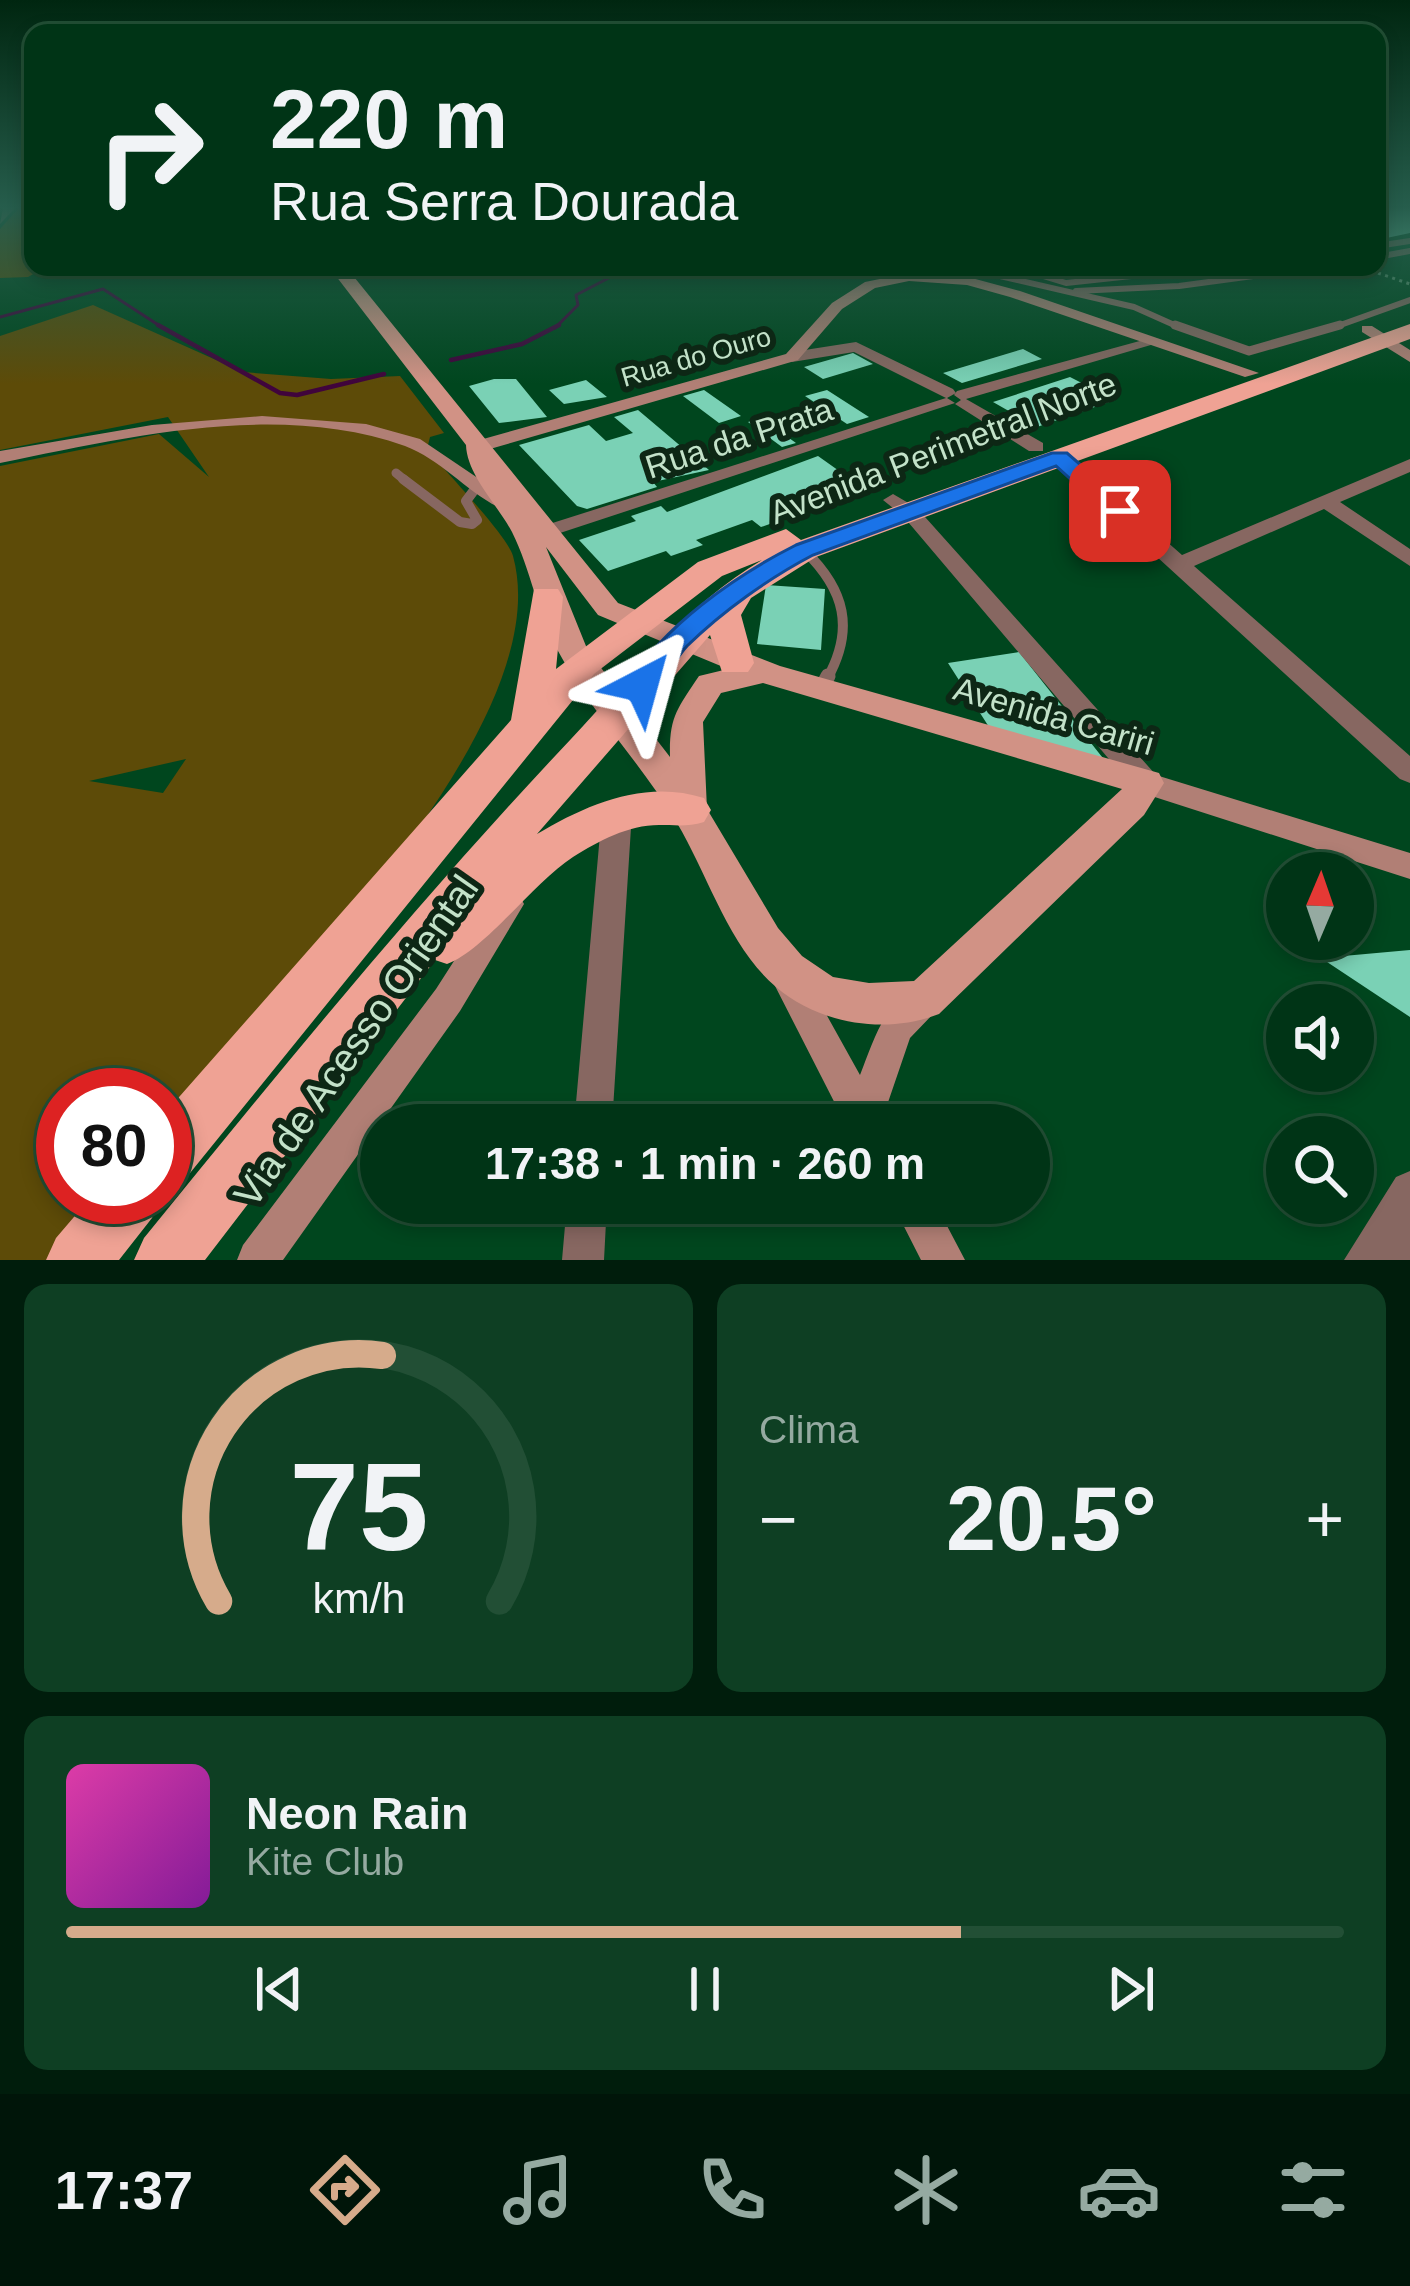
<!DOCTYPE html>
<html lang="pt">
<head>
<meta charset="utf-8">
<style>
	:root { --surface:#003416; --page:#0e3f23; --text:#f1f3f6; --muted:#95aaa1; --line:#224f35; --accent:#d6ab8b }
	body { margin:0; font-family:Helvetica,sans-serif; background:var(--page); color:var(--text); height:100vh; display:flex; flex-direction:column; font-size:45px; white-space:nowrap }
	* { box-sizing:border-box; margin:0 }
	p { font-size:39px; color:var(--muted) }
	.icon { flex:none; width:66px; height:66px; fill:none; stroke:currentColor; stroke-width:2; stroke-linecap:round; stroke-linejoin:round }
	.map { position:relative; height:1260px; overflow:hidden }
	.panel { display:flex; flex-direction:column; gap:24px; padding:24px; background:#001d0c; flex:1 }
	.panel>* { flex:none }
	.top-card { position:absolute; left:24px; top:24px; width:1362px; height:252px; border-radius:24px; box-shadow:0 6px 18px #0003,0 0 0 3px var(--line); background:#003416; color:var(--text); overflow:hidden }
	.needle { width:78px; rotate:2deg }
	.fabs { position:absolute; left:1266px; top:852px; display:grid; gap:24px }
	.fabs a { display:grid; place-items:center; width:108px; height:108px; border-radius:50%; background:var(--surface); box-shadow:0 6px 18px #0003,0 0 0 3px var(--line); font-size:60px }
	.speed { position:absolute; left:36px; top:1068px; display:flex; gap:24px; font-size:60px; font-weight:700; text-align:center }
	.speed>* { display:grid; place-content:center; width:156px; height:156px; border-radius:50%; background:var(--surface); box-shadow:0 6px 18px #0003,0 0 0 3px var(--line); line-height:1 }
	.speed .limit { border:18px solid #d22; background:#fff; color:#111 }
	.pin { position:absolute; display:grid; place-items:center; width:102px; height:102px; color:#fff; margin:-51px; border-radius:24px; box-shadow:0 6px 18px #0006 }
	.me { position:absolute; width:132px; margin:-66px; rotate:39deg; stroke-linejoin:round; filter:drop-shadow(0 0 9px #0008) }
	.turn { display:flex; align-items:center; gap:42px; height:252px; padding:0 48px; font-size:54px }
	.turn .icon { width:156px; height:156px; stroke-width:2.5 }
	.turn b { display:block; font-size:84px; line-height:102px }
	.big { font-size:90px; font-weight:800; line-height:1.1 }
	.panel .tile { flex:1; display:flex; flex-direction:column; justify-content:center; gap:18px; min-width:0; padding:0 42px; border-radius:24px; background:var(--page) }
	.panel .dial { align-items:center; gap:0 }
	.dial svg { height:312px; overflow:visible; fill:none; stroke:var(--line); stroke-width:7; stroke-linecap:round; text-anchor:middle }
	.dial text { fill:var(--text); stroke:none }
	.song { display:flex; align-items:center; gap:36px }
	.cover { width:144px; height:144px; border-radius:18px; background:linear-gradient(135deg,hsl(320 70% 55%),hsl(290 70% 35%)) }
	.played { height:12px; border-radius:6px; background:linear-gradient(90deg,var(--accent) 70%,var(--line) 70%) }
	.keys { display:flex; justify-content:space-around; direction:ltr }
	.heat { display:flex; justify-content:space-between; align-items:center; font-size:66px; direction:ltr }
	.panel .tiles { flex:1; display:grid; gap:24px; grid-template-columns:1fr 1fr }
	.tile:last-child { grid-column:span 2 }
	.trip { position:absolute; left:360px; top:1104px; width:690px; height:120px; border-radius:60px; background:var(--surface); box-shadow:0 6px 18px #0003,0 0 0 3px var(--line); font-weight:800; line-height:120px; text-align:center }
	.dock { display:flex; height:192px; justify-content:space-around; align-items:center; background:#001509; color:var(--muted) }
	.dock .icon { width:84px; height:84px }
	.dock .selected { color:var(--accent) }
	.dock b { font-size:54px; color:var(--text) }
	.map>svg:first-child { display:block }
	.green { fill:#5d4b08; fill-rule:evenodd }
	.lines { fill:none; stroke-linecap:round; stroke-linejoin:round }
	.stream-far1 { stroke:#40043c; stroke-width:3 }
	.stream { stroke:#40043c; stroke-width:4.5 }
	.building { fill:#7ad1b5 }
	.path { stroke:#5d906f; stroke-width:3; stroke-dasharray:3 4.5; stroke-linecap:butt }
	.lane-far3 { stroke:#876761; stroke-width:6 }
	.lane-far2 { stroke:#876761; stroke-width:9 }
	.lane-far1 { stroke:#876761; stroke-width:10 }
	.lane { stroke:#876761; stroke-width:15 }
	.street { fill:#876761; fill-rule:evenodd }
	.secondary { fill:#b17f75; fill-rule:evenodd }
	.primary { fill:#d19285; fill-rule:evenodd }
	.highway { fill:#efa294; fill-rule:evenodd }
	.route { fill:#1a73e8; stroke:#114b97; stroke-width:3 }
	.labels { text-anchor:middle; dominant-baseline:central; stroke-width:12; stroke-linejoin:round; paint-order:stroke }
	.far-street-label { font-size:27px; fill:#c3e2c9; stroke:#0d2715 }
	.street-label { font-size:33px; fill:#c3e2c9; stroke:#0d2715 }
	.near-street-label { font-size:39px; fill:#c3e2c9; stroke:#0d2715 }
</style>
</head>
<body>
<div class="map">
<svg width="1410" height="1260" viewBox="0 0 1410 1260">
	<rect width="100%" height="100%" fill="#00461e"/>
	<path class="green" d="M 19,208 L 33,208 L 33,267 L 46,267 L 28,277 L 0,278 L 0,229 Z
		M 93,305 L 243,372 L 331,379 L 400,376 L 444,433 L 430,437 L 427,449 C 444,470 507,535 513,556 C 560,725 270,1005 165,1126 L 165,1095 L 63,1095 L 63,1197 L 104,1197 L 49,1260 L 0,1260 L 0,466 L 159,434 L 209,477 L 168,417 L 0,450 L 0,336 ZM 186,759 L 163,793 L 89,781 Z"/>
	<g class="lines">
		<path class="stream-far1" d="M 0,317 L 103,289 L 163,328
			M 555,328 L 578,305 L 576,295 L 630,267"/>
		<path class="stream" d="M 158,325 L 280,393 L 297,395 L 384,374
			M 451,360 L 522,344 L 559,325"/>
	</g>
	<path class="building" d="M 1377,208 L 1410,208 L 1410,233 L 1377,240 Z
		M 1023,349 L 1042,359 L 962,383 L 943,373 Z
		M 853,353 L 873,364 L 823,379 L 804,367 Z
		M 1070,377 L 1115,400 L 1037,427 L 993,402 Z
		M 494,379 L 516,379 L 547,417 L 499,423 L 469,386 Z
		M 586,380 L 607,397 L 564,404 L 549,390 Z
		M 704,390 L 741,416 L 719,423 L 683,396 Z
		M 827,390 L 869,417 L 847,424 L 805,396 Z
		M 638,410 L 709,470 L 653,482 L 657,487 L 587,509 L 577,506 L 519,445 L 589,425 L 606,441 L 633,433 L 614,417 Z
		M 761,418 L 796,443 L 782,447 L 748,422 Z
		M 818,456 L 866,490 L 761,527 L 752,520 L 696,540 L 703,545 L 671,556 L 666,551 L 608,571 L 579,540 L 636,521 L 631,516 L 661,506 L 667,512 Z
		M 766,585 L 825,589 L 821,650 L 757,644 Z
		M 1019,652 L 1106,762 L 989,727 L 948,663 Z
		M 1410,950 L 1410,1017 L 1321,958 Z"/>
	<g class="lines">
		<path class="path" d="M 1378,273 L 1410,284"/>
		<path class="lane-far3" d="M 1377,246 L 1410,241
			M 1377,257 L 1410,251
			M 913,267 L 937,277
			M 936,267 L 967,280
			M 961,267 L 1134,307 L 1181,328
			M 1014,267 L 1066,283 L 1215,267
			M 1076,291 L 1179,286 L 1320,267
			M 1332,328 L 1410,300"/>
		<path class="lane-far2" d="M 1175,325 L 1249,351 L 1340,325
			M 396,473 L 407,482"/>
		<path class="lane-far1" d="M 403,479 L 460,522 L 472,524 L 477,520 L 466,501 L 475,489
			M 805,551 C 845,590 855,629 827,679"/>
		<path class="lane" d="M 821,689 L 828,676"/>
		<path class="street" d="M 3,208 L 15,208 L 0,224 Z
			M 1147,339 L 1161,342 L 966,399 L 1043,443 L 1043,451 L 1029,451 L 955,404 L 961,400 L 954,395 L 957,391 Z
			M 856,342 L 953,389 L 956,393 L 947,398 L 955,403 L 557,534 L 550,536 L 539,530 L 543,526 L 946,398 L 854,352 L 792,362 L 784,357 L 792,352 Z
			M 1059,451 L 1066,453 L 1182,555 L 1410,459 L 1410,472 L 1340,502 L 1410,549 L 1410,566 L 1324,509 L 1194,566 L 1410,756 L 1410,783 L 1400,779 L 1052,461 L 1049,457 Z
			M 893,494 L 917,508 L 1156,775 L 1160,783 L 1156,791 L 1146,794 L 1136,791 L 903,516 L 883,500 Z
			M 617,801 L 627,804 L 632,812 L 612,1125 L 574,1125 L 602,812 L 607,804 Z
			M 1410,1171 L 1410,1260 L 1344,1260 L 1396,1177 Z
			M 567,1203 L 607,1203 L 604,1260 L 562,1260 Z"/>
		<path class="secondary" d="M 909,273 L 968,277 L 1020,291 L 1259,373 L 1245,377 L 1010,297 L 967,285 L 909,281 L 875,288 L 842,309 L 798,360 L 483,451 L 469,451 L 467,447 L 469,443 L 786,354 L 832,303 L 865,282 Z
			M 1362,326 L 1372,326 L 1410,350 L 1410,362 L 1362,332 Z
			M 262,416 L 366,424 L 420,439 L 515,503 L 512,507 L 498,507 C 465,490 440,459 405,446 C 278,401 127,437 0,463 L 0,451 L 152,425 Z
			M 1146,772 L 1410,853 L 1410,879 L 1136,791 L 1132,783 L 1136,775 Z
			M 508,890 L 519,894 L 524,904 L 460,1011 L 283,1260 L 237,1260 L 243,1245 L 436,989 L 497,894 Z
			M 789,964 L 801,969 L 860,1075 C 874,1040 884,1000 923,985 L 935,990 L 940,1001 L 935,1012 L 910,1038 L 883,1117 L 886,1125 L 846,1125 L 772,980 L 777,969 Z
			M 892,1203 L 935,1203 L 965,1260 L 921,1260 Z"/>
		<path class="primary" d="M 329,267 L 346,267 L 618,603 L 780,666 L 1159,773 L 1164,783 L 1144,815 L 939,1014 C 886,1035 819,1024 776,987 C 729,947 708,875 677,823 C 641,763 591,712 558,651 C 537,613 531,570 512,532 C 497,504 467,475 466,445 ZM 546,547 L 598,615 L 728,669 L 699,676 C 677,709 669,717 670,757 L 588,651 ZM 763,683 L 1122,789 L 914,981 L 869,983 L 833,977 L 802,956 L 778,928 L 707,809 L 703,722 L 721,693 Z"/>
		<path class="highway" d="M 1410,324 L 1410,339 L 816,557 L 751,598 L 741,615 L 754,663 L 748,672 L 722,672 L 710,635 L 537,834 C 587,804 646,779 704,798 L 711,810 L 704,822 C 688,827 676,825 659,825 C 628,825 599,841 573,857 C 533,883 485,950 447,964 L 435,960 L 205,1260 L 134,1260 L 144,1238 C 282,1068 420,899 571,739 C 631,675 686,605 762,560 L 722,576 L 594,674 L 186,1178 L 165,1186 L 165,1113 L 511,720 L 534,589 L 558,589 L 563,597 L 556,669 L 698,562 L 786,529 L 801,540 Z
			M 91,1197 L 161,1197 L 152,1218 L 119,1260 L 46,1260 L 56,1238 Z"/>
	</g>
	<linearGradient id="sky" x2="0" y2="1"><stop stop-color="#002610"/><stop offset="0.54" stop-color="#265d4c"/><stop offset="1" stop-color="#265d4c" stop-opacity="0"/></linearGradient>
	<rect width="1410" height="384" fill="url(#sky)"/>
	<path class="route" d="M 1052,453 L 1067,453 L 1128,506 L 1128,516 L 1111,516 L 1056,466 L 813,555 C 769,578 723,611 687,646 C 672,662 663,689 642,695 L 627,685 C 665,625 733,577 796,545 Z"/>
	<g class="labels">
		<g class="far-street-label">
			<text transform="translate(696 357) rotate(-16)">Rua do Ouro</text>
		</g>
		<g class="street-label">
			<text transform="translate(739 438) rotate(-18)">Rua da Prata</text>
			<text transform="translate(943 448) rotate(-21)">Avenida Perimetral Norte</text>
			<text transform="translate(1054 716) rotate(16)">Avenida Cariri</text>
		</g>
		<g class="near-street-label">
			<text transform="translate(356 1041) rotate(-55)">Via de Acesso Oriental</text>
		</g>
	</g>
</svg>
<div class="fabs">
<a><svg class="needle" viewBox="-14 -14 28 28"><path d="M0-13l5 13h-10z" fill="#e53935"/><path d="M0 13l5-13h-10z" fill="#95aaa1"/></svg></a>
<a><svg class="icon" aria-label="sound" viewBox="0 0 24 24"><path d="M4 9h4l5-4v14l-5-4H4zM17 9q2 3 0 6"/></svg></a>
<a><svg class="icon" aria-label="search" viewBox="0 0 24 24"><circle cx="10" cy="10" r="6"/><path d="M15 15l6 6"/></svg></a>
</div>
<div class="speed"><div class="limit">80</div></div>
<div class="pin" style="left:1120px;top:511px;background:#d93025"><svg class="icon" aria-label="arrive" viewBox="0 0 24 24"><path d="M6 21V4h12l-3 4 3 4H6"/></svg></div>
<svg class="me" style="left:642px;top:685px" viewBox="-20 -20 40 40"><path d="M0-17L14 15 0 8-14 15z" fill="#1a73e8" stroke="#fff" stroke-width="4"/></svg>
<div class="trip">17:38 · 1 min · 260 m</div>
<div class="top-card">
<div class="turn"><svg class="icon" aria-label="right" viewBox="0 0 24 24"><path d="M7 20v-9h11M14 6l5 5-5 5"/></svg><div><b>220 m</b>Rua Serra Dourada</div></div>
</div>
</div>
<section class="panel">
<div class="tiles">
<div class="tile dial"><svg viewBox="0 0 100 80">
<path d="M14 69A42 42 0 1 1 86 69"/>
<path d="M14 69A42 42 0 0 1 56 6" stroke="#d6ab8b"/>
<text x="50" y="56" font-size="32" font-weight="700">75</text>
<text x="50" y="72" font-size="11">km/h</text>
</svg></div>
<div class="tile"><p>Clima</p>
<div class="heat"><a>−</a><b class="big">20.5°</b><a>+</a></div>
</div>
<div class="tile">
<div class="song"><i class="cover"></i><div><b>Neon Rain</b><p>Kite Club</p></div></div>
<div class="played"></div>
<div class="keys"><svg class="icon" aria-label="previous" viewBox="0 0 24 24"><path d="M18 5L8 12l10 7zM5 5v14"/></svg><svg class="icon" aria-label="pause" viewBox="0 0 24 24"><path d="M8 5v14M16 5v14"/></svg><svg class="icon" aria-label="next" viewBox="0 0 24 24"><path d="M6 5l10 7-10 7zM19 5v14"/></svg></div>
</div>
</div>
</section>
<nav class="dock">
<b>17:37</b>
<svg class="icon selected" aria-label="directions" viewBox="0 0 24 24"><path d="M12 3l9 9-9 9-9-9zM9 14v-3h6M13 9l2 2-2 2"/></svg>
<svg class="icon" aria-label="music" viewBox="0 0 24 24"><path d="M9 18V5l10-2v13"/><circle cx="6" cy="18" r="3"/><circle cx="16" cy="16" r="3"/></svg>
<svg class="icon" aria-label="phone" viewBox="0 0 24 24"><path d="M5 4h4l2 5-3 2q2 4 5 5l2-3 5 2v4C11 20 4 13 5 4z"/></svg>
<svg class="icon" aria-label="climate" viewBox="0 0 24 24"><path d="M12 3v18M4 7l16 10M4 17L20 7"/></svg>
<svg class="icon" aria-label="car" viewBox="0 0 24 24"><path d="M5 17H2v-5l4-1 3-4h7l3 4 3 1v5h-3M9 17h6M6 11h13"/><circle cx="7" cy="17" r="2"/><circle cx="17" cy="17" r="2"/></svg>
<svg class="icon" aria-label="filters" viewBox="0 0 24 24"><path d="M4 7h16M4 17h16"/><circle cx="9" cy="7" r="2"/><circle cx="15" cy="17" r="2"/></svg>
</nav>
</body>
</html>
